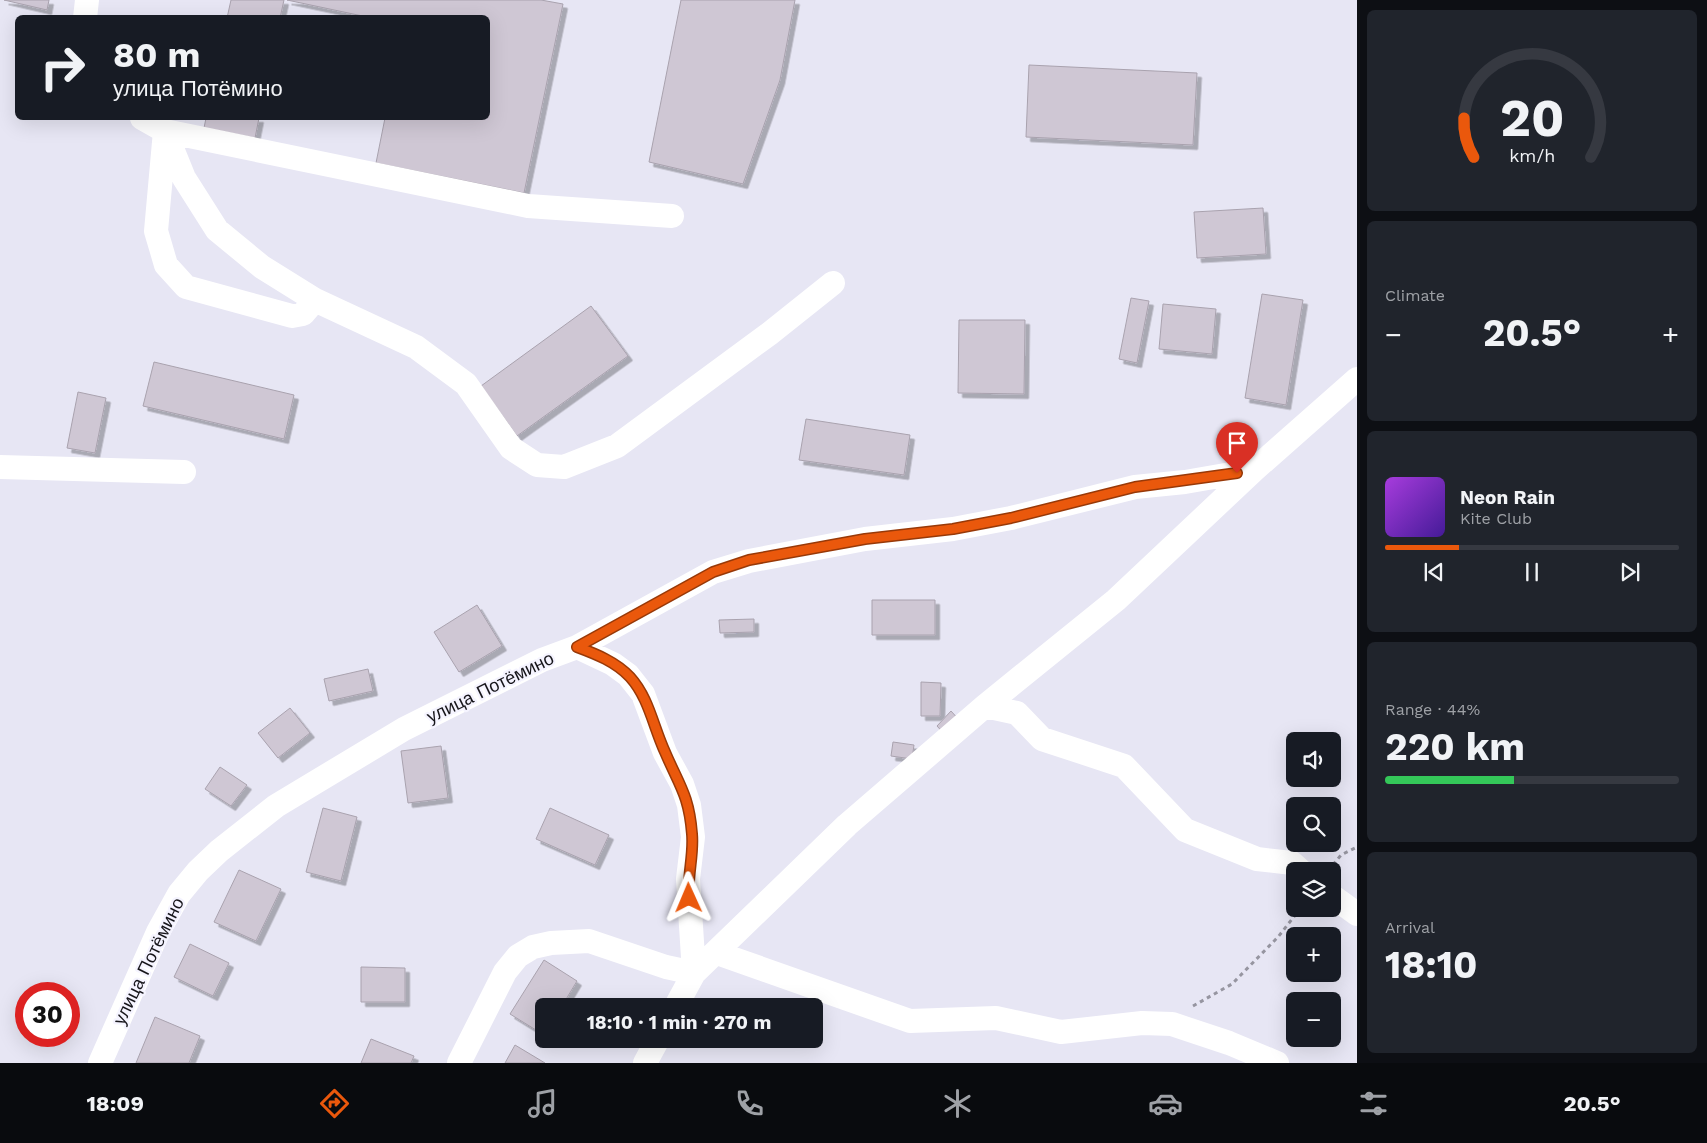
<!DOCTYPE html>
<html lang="en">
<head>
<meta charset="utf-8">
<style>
	:root { --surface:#171b24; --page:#20242c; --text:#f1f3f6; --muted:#9ea1a6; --line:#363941; --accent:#ea580c }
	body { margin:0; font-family:"Work Sans",sans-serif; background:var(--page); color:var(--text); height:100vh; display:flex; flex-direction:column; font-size:19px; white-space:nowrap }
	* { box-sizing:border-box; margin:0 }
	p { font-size:16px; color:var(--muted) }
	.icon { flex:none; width:28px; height:28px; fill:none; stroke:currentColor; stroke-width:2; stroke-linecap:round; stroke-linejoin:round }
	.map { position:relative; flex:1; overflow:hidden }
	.sheet { display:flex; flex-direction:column; gap:10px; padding:10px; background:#0d0f14; width:350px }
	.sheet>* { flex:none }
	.guide { position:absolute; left:15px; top:15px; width:475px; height:105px; border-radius:8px; box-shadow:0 5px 20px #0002; background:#171b24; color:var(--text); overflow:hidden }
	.fabs { position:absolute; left:1286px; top:732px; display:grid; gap:10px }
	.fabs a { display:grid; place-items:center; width:55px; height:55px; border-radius:8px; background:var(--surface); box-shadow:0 5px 20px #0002; font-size:25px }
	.speed { position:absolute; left:15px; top:982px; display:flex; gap:10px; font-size:25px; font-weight:700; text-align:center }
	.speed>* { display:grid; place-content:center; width:65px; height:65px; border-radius:50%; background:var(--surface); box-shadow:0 5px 20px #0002; line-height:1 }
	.speed .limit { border:8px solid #d22; background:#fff; color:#111 }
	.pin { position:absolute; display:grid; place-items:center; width:42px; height:42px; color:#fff; margin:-51px -21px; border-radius:50% 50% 50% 0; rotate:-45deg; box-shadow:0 0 5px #0007 }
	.pin .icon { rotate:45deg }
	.me { position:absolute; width:55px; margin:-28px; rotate:359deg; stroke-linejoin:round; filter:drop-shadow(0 0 4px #0008) }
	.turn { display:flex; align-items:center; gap:18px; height:105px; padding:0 15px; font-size:22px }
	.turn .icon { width:65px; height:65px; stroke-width:2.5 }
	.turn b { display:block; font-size:35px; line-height:42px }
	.big { font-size:38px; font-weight:700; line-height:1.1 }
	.sheet .widget { flex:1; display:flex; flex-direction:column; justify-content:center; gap:8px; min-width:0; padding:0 18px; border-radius:8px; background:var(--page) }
	.sheet .dial { align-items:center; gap:0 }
	.dial svg { height:130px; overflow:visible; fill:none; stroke:var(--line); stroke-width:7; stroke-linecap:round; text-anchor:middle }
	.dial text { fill:var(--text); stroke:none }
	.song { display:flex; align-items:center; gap:15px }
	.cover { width:60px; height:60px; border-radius:8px; background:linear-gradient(135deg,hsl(280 70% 55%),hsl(260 70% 35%)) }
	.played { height:5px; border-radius:2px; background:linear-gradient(90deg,var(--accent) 25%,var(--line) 25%) }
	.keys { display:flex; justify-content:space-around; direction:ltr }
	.heat { display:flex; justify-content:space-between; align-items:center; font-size:28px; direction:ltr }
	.charge { height:8px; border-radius:4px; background:linear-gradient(90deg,#34c759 44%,var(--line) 0) }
	.trip { position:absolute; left:535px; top:998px; width:288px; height:50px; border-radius:8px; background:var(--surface); box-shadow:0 5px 20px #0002; font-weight:700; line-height:50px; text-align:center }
	.dock { display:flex; height:80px; justify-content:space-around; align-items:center; background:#090b0e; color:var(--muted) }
	.dock .icon { width:35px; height:35px }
	.dock .on { color:var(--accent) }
	.dock b { font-size:22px; color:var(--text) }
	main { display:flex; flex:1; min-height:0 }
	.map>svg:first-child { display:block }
	.building { fill:#cfc7d4; stroke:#a9a2ae; filter:url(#shadow) }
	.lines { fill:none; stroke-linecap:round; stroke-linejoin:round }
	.path { stroke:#9695a0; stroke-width:3; stroke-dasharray:4 4; stroke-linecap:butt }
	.minor { stroke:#fff; stroke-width:24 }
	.route-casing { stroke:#983908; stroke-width:12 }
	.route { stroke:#ea580c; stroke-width:9 }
	.labels { text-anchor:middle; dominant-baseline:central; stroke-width:4.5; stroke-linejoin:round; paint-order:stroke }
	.street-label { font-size:18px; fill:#16151a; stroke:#f5f4ff }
</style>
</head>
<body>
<main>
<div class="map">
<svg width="1357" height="1063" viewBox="0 0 1357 1063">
	<defs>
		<filter id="shadow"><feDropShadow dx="4.5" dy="4.5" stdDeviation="0" flood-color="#0004"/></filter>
	</defs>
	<rect width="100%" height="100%" fill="#e7e6f4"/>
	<path class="building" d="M 4,0 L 49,0 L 47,10 Z
		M 231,0 L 284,0 L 280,18 L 227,18 Z
		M 287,0 L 541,0 L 563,4 L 524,193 L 376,163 L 385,118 L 488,118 L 488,18 L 372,18 Z
		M 681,0 L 795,0 L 780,80 L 743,184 L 649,162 Z
		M 1029,65 L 1197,73 L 1193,145 L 1026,137 Z
		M 206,118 L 259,118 L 255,138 L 204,128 Z
		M 1263,208 L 1266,254 L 1197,258 L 1194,212 Z
		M 1262,294 L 1303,300 L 1286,405 L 1245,398 Z
		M 1131,298 L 1149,301 L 1137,363 L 1119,359 Z
		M 1163,304 L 1216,309 L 1212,354 L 1159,349 Z
		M 591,306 L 628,356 L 517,436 L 481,386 Z
		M 959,320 L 1025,320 L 1024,394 L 958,393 Z
		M 154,362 L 294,395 L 284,439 L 143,406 Z
		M 78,392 L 106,398 L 95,453 L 67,448 Z
		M 806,419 L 910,435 L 904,475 L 799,460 Z
		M 872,600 L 935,600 L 935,635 L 872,635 Z
		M 477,605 L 502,646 L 459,672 L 434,632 Z
		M 754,619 L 754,632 L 720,633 L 719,620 Z
		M 368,669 L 373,691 L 329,701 L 324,679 Z
		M 921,682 L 941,683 L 940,716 L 921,716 Z
		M 290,708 L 310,733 L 278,758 L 258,733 Z
		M 951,711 L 961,722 L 946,736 L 937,726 Z
		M 893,742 L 914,745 L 912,759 L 891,756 Z
		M 441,746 L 448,798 L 408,803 L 401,751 Z
		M 220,767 L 247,785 L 231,806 L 205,789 Z
		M 323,808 L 357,817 L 341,881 L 306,872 Z
		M 550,808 L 609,835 L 595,865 L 536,839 Z
		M 239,870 L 281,889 L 256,941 L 214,922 Z
		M 190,944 L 229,963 L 213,996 L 174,977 Z
		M 544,960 L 577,981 L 562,1006 L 544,1006 L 544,1035 L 510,1014 Z
		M 361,967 L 405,968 L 405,1002 L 361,1002 Z
		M 155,1017 L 200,1036 L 189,1063 L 136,1063 Z
		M 371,1039 L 414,1056 L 411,1063 L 361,1063 Z
		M 515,1045 L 545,1063 L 505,1063 Z"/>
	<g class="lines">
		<path class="path" d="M 1328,871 L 1341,855 L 1357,847
			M 1193,1006 L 1232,984 L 1278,937 L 1300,909"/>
		<path class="minor" d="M 85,18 L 87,0
			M 142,118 L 165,131 L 156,231 L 166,265 L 186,287 L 292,316 L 303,314 L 315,300
			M 165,131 L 184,178 L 217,230 L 262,267 L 315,300 L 416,347 L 466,384 L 511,448 L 537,465 L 564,467 L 617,446 L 769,334 L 833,283
			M 165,131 L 528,206 L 672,216
			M 0,467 L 184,472
			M 577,647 L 613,664 L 628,675 L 643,694 L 665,753 L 682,784 L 689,805 L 693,837 L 688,879 L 694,973
			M 985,706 L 1017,713 L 1042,739 L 1124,766 L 1185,830 L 1257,859 L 1292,863 L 1301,871
			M 1332,896 L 1357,914
			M 717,953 L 910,1021 L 996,1018 L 1061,1032 L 1142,1023 L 1172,1024 L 1229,1043 L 1277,1063
			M 676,1006 L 694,973 L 847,825 L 985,706 L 1116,600 L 1254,470 L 1357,379
			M 100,1063 L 158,932 L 179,894 L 198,871 L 219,851 L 276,806 L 404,729 L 542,660 L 577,647 L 713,572 L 749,561 L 865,539 L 953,529 L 1011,518 L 1135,487 L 1185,482 L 1254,470
			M 459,1063 L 505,972 L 518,956 L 533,947 L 551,943 L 589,941 L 666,967 L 694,973
			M 645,1063 L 658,1039"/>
	</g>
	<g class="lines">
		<defs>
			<path id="route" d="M 689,898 C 687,876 694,855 692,834 C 689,795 679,785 665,752 C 653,726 649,698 630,677 C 616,662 596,654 577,647 L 713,572 L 749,560 L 865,539 L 953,529 L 1011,518 L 1135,487 L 1237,473"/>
		</defs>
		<use href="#route" class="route-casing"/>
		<use href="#route" class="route"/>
	</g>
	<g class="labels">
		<g class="street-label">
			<text transform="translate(490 687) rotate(-26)">улица Потёмино</text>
			<text transform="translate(148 961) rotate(-64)">улица Потёмино</text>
		</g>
	</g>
</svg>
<div class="fabs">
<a><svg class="icon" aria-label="sound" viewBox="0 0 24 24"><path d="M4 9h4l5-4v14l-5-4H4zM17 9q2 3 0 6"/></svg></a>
<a><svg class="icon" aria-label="search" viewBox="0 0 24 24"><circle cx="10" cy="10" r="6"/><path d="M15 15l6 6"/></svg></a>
<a><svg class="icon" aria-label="layers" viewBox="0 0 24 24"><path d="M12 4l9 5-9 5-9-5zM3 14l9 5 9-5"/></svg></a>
<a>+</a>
<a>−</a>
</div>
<div class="speed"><div class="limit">30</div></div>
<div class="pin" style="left:1237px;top:473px;background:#d93025"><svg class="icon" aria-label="arrive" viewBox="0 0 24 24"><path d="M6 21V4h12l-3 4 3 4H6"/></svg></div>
<svg class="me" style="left:689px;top:898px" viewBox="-20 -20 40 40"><path d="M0-17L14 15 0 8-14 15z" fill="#ea580c" stroke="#fff" stroke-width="4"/></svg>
<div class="trip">18:10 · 1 min · 270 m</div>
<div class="guide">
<div class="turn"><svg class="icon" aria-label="right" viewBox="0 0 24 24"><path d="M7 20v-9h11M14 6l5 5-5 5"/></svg><div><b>80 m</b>улица Потёмино</div></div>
</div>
</div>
<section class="sheet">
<div class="widget dial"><svg viewBox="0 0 100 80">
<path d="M14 69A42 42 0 1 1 86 69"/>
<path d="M14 69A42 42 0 0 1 8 45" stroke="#ea580c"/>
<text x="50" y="56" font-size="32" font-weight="700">20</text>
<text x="50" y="72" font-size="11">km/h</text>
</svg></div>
<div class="widget"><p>Climate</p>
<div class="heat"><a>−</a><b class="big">20.5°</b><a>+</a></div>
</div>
<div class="widget">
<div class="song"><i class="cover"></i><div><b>Neon Rain</b><p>Kite Club</p></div></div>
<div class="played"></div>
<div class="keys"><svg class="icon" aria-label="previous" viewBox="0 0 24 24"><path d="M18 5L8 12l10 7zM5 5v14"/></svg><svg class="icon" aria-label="pause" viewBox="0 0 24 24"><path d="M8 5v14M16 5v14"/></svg><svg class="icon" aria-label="next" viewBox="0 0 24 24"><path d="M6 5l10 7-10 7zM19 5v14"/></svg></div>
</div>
<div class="widget"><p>Range · 44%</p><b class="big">220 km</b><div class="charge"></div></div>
<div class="widget"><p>Arrival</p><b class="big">18:10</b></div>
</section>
</main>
<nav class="dock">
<b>18:09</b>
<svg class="icon on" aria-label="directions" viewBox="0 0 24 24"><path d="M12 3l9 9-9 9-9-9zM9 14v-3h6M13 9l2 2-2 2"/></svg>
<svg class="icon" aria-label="music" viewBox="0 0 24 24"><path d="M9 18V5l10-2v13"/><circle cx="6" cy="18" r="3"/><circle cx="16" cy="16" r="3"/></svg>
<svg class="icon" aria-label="phone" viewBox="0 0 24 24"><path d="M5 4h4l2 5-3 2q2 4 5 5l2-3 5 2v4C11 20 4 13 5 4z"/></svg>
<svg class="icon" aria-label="climate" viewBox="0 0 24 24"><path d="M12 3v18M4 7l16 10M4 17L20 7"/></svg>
<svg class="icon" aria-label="car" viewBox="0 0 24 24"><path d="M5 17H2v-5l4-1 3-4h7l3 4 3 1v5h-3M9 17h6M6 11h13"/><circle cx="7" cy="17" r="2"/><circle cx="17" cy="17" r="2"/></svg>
<svg class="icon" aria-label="filters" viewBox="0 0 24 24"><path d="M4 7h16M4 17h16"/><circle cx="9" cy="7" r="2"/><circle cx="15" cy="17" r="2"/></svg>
<b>20.5°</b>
</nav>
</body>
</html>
